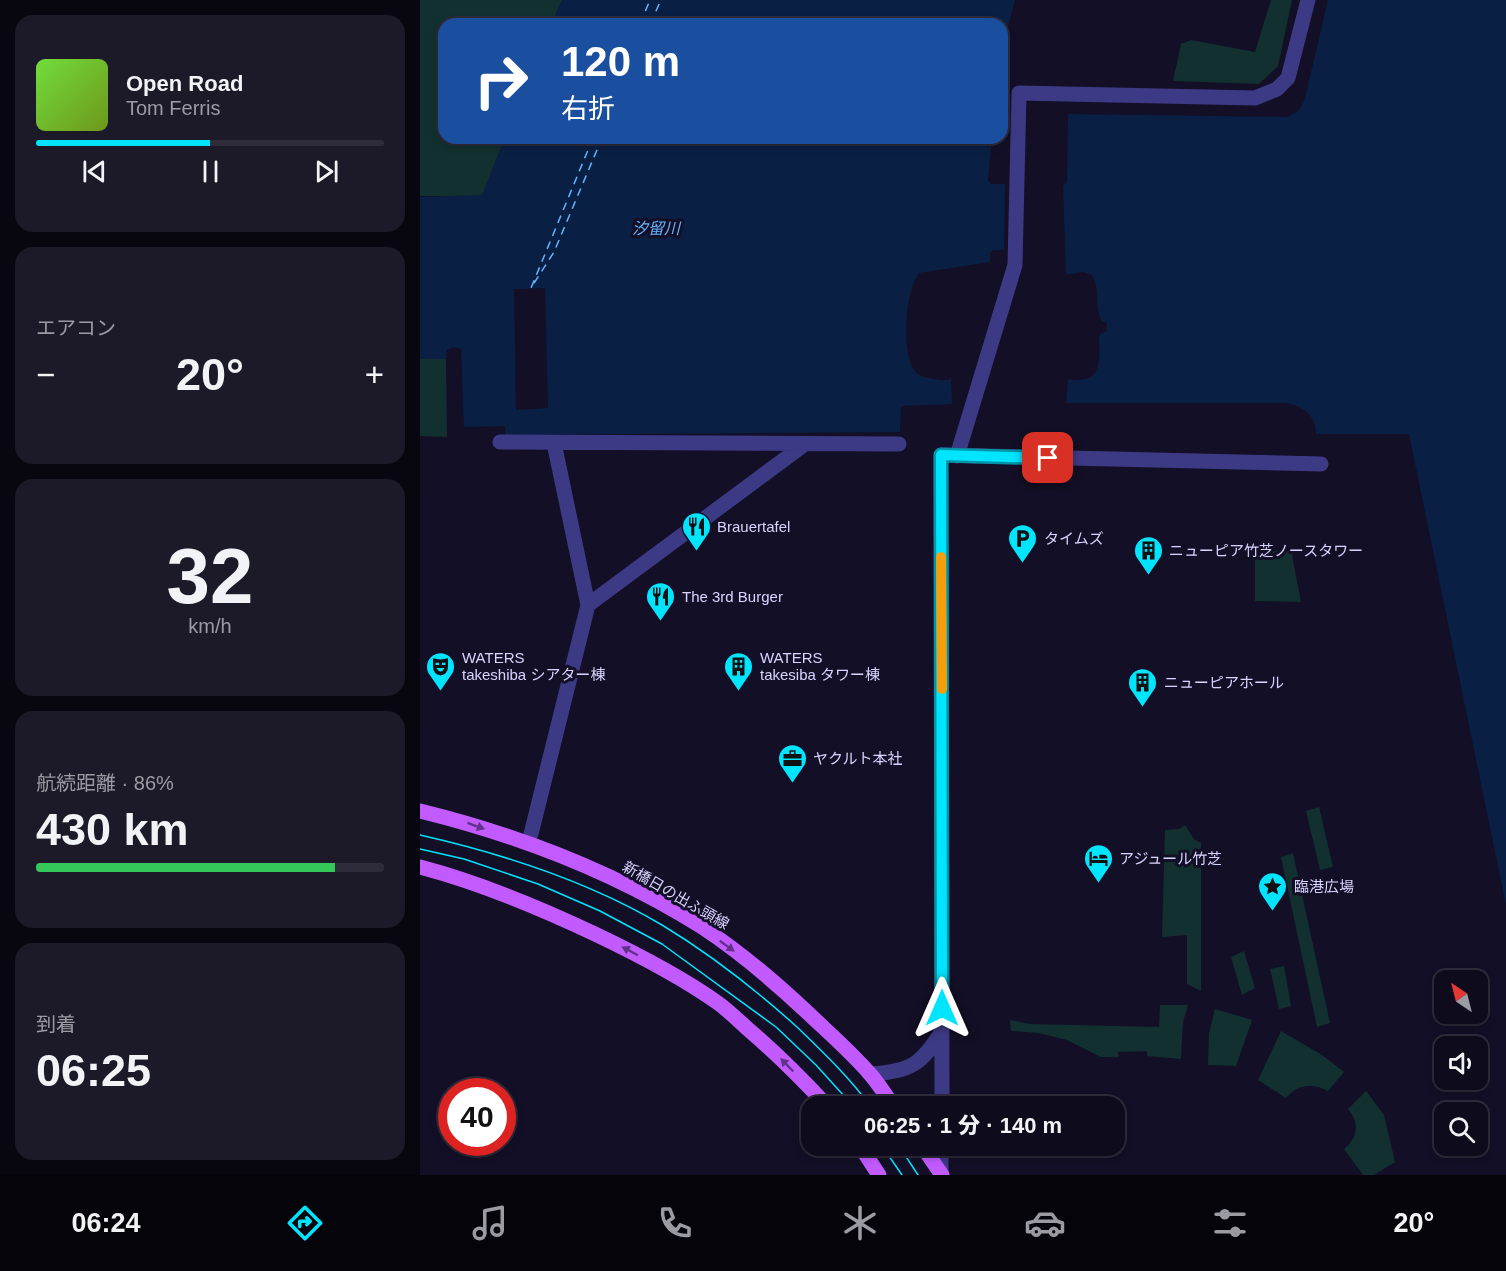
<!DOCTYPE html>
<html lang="ja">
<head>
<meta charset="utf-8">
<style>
	:root { --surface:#0e0b1c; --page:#1c1929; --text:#f1f3f6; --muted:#9b9ba3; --line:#2e2b3b; --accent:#00e5ff }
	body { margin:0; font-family:Arial,"Noto Sans JP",sans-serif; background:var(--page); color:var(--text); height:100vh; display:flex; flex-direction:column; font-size:22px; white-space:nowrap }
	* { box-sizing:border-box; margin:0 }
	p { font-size:20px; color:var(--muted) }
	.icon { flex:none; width:33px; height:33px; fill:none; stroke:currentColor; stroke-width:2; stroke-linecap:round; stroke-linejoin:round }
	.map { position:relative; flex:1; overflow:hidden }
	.side { display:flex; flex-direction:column; gap:15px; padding:15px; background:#08060f; width:420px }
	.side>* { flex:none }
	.hud { position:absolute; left:18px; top:18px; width:570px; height:126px; border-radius:18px; box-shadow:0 3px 9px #0003,0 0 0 2px var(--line); background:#1a4fa0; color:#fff; overflow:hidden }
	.needle { width:39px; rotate:325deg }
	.tools { position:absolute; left:1014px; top:970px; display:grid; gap:12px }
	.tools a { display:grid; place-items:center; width:54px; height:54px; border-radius:12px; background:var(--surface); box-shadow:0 3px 9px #0003,0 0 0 2px var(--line); font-size:30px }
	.speed { position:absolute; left:18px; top:1078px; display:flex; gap:12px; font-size:30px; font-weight:700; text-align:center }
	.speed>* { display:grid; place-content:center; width:78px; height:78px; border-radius:50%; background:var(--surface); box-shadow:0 3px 9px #0003,0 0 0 2px var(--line); line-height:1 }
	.speed .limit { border:9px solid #d22; background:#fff; color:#111 }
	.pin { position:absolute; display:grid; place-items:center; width:51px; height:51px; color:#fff; margin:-26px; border-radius:12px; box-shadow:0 3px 9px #0006 }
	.me { position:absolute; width:66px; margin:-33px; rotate:0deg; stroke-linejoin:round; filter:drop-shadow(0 0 4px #0008) }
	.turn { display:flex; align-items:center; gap:21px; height:126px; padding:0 24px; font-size:27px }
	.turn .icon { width:78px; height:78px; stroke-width:2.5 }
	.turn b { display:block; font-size:42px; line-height:51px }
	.big { font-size:45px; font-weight:800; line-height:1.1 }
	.side .widget { flex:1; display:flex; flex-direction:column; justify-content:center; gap:9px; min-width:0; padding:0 21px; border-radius:18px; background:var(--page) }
	.side .dial { align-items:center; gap:0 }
	.dial b { font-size:78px; line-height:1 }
	.song { display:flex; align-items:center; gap:18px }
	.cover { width:72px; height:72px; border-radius:9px; background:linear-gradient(135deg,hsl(100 70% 55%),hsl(80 70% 35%)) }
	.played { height:6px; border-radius:3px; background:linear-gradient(90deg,var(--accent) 50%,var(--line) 50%) }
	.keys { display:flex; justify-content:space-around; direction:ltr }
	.heat { display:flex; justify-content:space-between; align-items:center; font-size:33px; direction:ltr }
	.charge { height:9px; border-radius:4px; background:linear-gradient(90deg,#34c759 86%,var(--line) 0) }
	.trip { position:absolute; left:381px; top:1096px; width:324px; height:60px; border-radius:18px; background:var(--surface); box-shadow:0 3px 9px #0003,0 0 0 2px var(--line); font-weight:800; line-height:60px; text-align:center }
	.tab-bar { display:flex; height:96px; justify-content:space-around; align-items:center; background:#06040b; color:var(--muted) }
	.tab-bar .icon { width:42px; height:42px }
	.tab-bar .selected { color:var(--accent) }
	.tab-bar b { font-size:27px; color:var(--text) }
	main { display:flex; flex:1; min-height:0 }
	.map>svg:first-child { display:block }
	.green { fill:#12302f }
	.water { fill:#0a1f44 }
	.pier { fill:#130f26 }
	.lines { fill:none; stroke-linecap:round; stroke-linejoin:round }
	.ferry { stroke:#62b6ff; stroke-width:1.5; stroke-dasharray:8 6; stroke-linecap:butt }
	.minor { stroke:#3d3a85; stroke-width:15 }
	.major { stroke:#c25bff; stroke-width:15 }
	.tram { stroke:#00e5ff; stroke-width:1.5 }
	.oneway { fill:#623188 }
	.route-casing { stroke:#0095a6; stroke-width:15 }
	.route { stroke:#00e5ff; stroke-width:10 }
	.slow { stroke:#f59e0b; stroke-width:10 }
	.labels { text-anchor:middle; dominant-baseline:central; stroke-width:6; stroke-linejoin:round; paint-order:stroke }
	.poi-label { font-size:15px; fill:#d9d4ff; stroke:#130f26; text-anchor:start }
	.street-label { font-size:15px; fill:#d9d4ff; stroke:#130f26 }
	.water-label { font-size:16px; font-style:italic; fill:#62b6ff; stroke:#130f26 }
</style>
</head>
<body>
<main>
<section class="side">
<div class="widget">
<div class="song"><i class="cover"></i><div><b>Open Road</b><p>Tom Ferris</p></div></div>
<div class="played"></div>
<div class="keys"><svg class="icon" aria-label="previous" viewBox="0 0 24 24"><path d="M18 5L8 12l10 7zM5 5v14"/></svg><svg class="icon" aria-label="pause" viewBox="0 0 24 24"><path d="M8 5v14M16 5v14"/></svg><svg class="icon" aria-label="next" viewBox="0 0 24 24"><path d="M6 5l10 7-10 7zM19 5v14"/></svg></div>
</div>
<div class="widget"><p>エアコン</p>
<div class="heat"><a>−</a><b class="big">20°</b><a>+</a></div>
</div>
<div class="widget dial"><b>32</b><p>km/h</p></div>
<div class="widget"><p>航続距離 · 86%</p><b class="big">430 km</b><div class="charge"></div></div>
<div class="widget"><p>到着</p><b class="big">06:25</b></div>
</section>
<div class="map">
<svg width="1086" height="1175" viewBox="0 0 1086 1175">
	<rect width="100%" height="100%" fill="#130f26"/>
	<path class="green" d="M 0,0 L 142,0 L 132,24 L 24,24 L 24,138 L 85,138 L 62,196 L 0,196 Z
		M 851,0 L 872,0 L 858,66 L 839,84 L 753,81 L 761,44 L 771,40 L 835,52 Z
		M 0,359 L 26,359 L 27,437 L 0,436 Z
		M 871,550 L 881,602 L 835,601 L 835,552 Z
		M 899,807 L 913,867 L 900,870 L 886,811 Z
		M 765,825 L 774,839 L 781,843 L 781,991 L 767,984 L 767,935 L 742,937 L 745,830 L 759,829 Z
		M 873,853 L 910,1023 L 897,1027 L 861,857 Z
		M 824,951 L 835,988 L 822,995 L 811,957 Z
		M 864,966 L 871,1006 L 859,1009 L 850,969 Z
		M 740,1005 L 768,1005 L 763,1022 L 761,1059 L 727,1056 L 727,1051 L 698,1052 L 699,1057 L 681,1057 L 647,1040 L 619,1033 L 591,1031 L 590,1020 L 610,1024 L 739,1027 Z
		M 795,1009 L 832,1020 L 816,1066 L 788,1065 L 789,1033 Z
		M 861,1031 L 902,1055 L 924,1072 L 908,1091 C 892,1083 878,1084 866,1098 L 838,1080 Z
		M 946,1091 L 964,1115 L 975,1162 L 954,1175 L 943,1175 L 924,1149 C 938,1137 940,1123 928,1109 Z"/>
	<path class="water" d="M 142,0 L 595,0 L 582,50 L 582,24 L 132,24 Z
		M 908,0 L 1086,0 L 1086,905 L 989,434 L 896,434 C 896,415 883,406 866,403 L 646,403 L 648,379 C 681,385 680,364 679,338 L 680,334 L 687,331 L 687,323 L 682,321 C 674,308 681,291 672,275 L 663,272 L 646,275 L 643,186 L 647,182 L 648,114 L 866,117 C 877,113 881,110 885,98 Z
		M 85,138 L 572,138 L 568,181 L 571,184 L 585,184 L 584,250 L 574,250 L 570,253 L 570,262 L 499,273 C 485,290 479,361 499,375 C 503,377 508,378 513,379 C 519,380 524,381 531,379 L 532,404 L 481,406 L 480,432 L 85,435 L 85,426 L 44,427 L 41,349 L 34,347 L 27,350 L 26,359 L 0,359 L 0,197 L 62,195 Z"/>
	<path class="pier" d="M 125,288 L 128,408 L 96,410 L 94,289 Z"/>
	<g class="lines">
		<path class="ferry" d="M 220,24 L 230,0
			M 230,24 L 241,0
			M 173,138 L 111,288 L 134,252 L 182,138"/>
		<path class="minor" d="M 80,442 L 479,444
			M 134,443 L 168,605
			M 537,456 L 595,265 L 599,93 L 835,98 L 857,89 L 868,78 L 888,0
			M 111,834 L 168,605 L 385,444
			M 451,1074 C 491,1071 501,1065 522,1031
			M 522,1107 L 521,455 L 901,464
			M 521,1175 L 521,1146"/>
		<path class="major" d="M 0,811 C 98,835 196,873 282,927 C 320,952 355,982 388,1013 C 409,1033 431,1052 450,1074 C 459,1084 466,1096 474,1107
			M 0,867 C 61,883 118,907 175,934 C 217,954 260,976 298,1003 C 309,1011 319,1021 329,1030 C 357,1054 383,1080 408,1107
			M 440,1146 L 459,1175
			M 502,1146 L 522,1175"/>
		<path class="tram" d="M 0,835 C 84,854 168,881 242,925 C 290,954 336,990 377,1027 C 403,1052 430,1078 451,1107
			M 0,849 L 44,859 L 118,884 L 180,911 L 242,944 L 356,1027 L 396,1065 L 434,1107
			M 462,1146 L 482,1175
			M 479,1146 L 498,1175"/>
	</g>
	<defs><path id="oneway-solid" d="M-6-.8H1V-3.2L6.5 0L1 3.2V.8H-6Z" transform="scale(1.5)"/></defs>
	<g class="oneway">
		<use href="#oneway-solid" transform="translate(56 826) rotate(20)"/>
		<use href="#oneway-solid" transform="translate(307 946) rotate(36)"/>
		<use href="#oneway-solid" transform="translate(210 951) rotate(-152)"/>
		<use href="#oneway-solid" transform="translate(367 1065) rotate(-134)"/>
	</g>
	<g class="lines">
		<defs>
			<path id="route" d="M 522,1008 L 521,455 L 628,458"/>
		</defs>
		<use href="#route" class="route-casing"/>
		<use href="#route" class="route"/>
		<path class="slow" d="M 521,557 L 522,689"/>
	</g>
	<defs>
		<symbol id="restaurant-pin" viewBox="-11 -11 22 30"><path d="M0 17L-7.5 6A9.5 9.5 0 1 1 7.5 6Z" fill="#00e5ff" stroke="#130f26"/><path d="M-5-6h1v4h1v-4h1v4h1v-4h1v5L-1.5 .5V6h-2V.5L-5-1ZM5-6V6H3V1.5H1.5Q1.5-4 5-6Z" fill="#111"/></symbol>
		<symbol id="parking-pin" viewBox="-11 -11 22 30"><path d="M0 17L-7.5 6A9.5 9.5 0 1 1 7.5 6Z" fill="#00e5ff" stroke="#130f26"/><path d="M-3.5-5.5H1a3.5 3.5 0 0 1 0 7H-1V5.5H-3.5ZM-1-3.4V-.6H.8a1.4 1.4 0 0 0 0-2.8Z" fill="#111"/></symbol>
		<symbol id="building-pin" viewBox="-11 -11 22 30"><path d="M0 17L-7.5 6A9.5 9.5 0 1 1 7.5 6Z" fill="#00e5ff" stroke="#130f26"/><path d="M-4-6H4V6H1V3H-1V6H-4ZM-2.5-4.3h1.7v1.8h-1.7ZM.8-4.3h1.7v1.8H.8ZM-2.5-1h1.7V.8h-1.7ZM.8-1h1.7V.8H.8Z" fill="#111"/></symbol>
		<symbol id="theatre-pin" viewBox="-11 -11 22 30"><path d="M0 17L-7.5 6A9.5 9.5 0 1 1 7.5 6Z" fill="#00e5ff" stroke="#130f26"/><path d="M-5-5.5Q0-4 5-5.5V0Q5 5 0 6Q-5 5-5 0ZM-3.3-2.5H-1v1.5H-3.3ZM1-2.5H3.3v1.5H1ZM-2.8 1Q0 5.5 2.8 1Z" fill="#111"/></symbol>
		<symbol id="office-pin" viewBox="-11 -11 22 30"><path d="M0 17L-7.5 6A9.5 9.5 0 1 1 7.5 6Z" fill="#00e5ff" stroke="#130f26"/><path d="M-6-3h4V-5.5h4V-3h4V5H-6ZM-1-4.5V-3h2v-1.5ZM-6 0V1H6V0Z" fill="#111"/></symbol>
		<symbol id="hotel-pin" viewBox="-11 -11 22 30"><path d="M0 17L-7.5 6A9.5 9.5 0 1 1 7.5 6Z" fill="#00e5ff" stroke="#130f26"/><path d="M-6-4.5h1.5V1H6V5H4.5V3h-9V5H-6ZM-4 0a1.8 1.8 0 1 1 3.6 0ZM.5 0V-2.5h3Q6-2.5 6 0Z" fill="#111"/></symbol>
		<symbol id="sight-pin" viewBox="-11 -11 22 30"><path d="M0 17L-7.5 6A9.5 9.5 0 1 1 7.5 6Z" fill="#00e5ff" stroke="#130f26"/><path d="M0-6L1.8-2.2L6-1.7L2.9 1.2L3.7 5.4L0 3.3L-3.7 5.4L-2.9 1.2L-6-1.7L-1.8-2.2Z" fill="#111"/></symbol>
	</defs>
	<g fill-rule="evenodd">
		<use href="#restaurant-pin" x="260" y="510" width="33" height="45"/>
		<use href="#parking-pin" x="586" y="522" width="33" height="45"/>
		<use href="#building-pin" x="712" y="534" width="33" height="45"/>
		<use href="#restaurant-pin" x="224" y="580" width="33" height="45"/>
		<use href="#theatre-pin" x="4" y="650" width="33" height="45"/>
		<use href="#building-pin" x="302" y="650" width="33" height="45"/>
		<use href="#building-pin" x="706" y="666" width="33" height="45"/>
		<use href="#office-pin" x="356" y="742" width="33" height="45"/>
		<use href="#hotel-pin" x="662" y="842" width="33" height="45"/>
		<use href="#sight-pin" x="836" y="870" width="33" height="45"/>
	</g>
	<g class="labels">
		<g class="poi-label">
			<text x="297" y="526">Brauertafel</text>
			<text x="624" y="538">タイムズ</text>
			<text x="749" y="550">ニューピア竹芝ノースタワー</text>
			<text x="262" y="596">The 3rd Burger</text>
			<text x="42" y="657">WATERS<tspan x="42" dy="17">takeshiba シアター棟</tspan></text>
			<text x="340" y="657">WATERS<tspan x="340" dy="17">takesiba タワー棟</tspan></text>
			<text x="744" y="682">ニューピアホール</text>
			<text x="393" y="758">ヤクルト本社</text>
			<text x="699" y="858">アジュール竹芝</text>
			<text x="874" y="886">臨港広場</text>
		</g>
		<g class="street-label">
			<text transform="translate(256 895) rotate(30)">新橋日の出ふ頭線</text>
		</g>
		<g class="water-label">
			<text x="236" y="228">汐留川</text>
		</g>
	</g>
</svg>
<div class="tools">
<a><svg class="needle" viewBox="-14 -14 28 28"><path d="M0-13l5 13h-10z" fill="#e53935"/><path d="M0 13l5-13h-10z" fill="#9b9ba3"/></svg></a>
<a><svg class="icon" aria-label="sound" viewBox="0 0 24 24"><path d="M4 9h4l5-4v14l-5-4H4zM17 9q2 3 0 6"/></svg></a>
<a><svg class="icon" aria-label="search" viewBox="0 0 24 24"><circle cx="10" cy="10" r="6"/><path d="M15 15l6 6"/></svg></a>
</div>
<div class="speed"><div class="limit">40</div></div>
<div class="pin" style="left:628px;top:458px;background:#d93025"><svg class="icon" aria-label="arrive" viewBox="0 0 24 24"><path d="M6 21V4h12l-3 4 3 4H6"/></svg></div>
<svg class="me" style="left:522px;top:1008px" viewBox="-20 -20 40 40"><path d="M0-17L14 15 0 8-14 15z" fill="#00e5ff" stroke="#fff" stroke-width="4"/></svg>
<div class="trip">06:25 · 1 分 · 140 m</div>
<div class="hud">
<div class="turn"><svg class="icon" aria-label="right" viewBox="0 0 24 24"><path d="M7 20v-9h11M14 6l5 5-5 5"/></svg><div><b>120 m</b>右折</div></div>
</div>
</div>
</main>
<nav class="tab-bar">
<b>06:24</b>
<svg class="icon selected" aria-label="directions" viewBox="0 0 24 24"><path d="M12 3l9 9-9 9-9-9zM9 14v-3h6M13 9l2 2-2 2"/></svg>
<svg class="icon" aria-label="music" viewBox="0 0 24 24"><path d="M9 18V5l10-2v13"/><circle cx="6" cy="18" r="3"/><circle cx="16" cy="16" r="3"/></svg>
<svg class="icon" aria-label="phone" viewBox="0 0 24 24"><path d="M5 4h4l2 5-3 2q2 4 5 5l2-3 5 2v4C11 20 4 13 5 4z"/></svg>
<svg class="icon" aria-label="climate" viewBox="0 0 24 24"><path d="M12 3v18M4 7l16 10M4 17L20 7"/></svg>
<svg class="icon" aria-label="car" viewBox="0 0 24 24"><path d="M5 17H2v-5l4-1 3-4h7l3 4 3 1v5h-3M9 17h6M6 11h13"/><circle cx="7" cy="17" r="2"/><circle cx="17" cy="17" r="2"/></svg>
<svg class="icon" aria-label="filters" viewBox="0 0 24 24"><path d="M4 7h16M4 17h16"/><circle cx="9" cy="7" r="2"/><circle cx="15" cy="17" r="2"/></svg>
<b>20°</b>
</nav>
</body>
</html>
